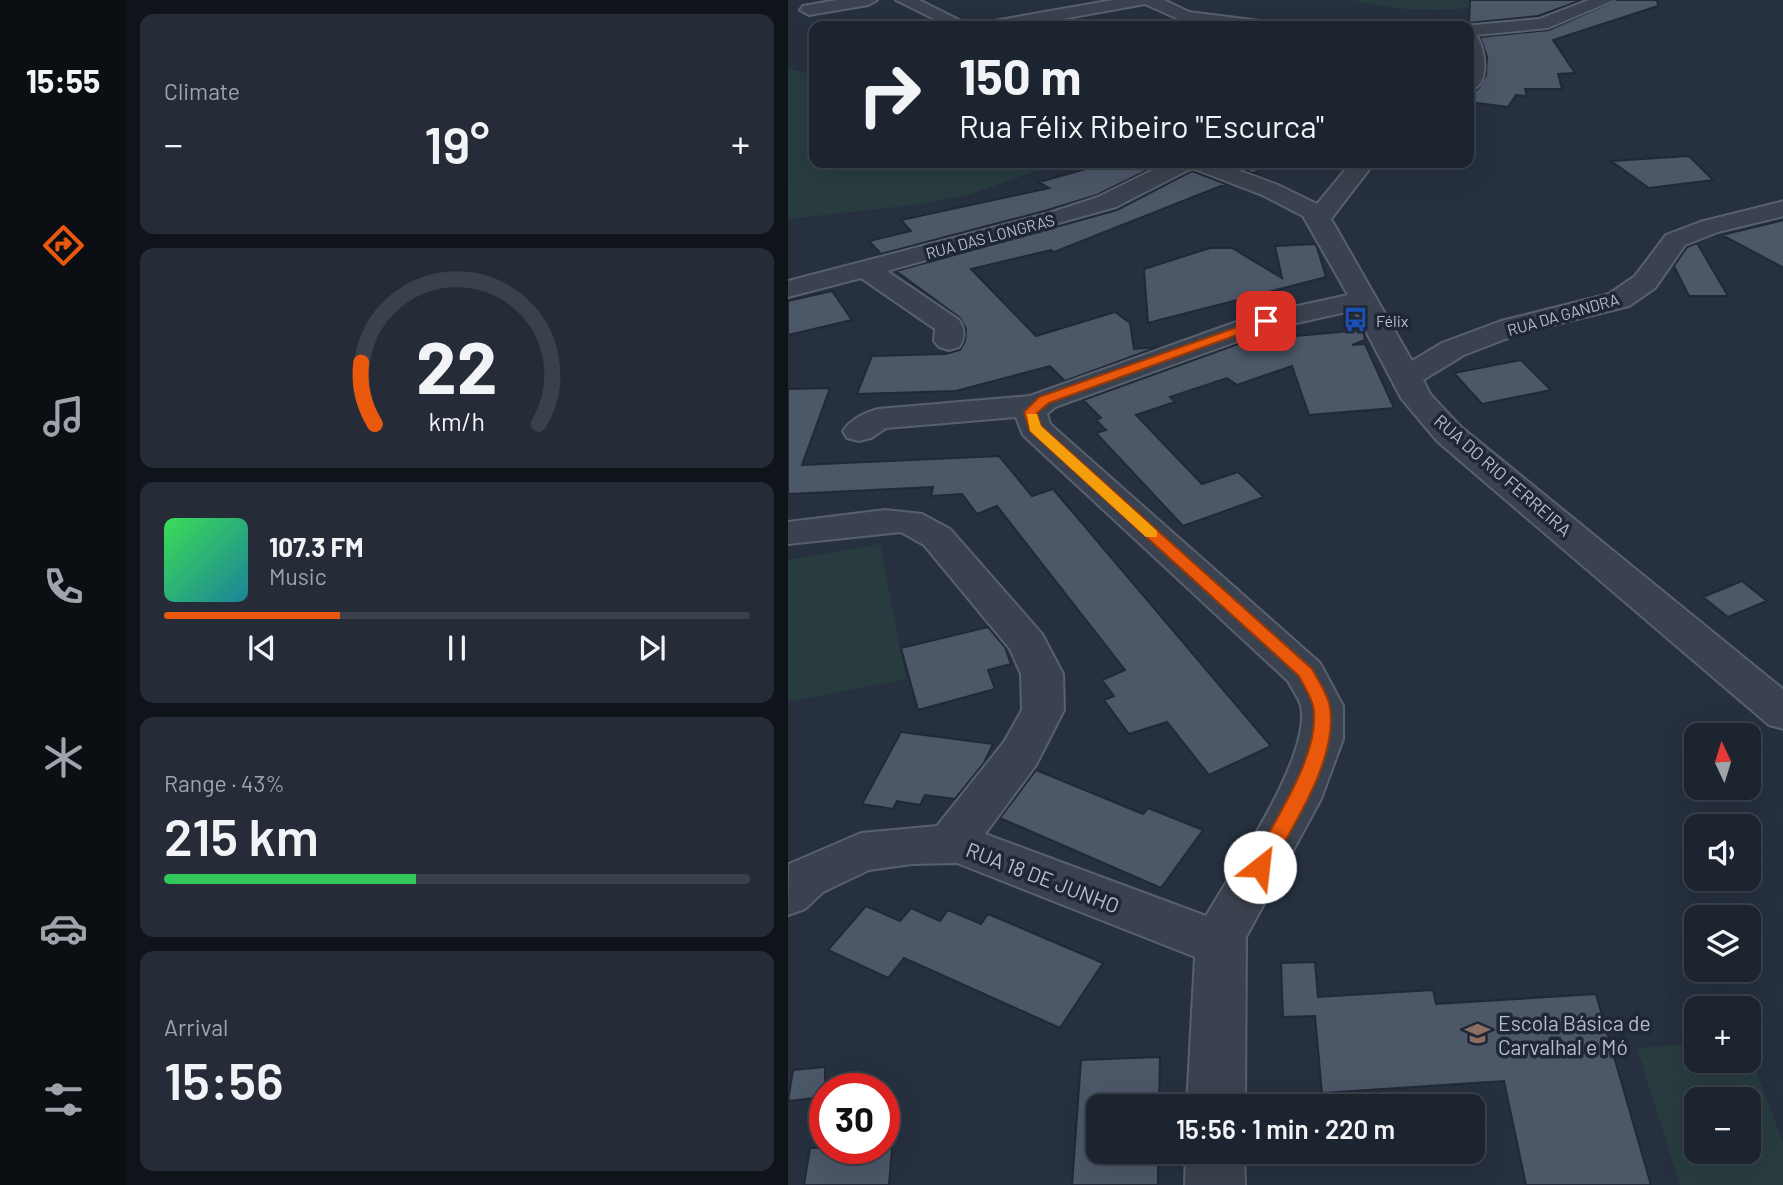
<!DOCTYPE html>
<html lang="en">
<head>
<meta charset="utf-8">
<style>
	:root { --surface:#1c242f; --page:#252c37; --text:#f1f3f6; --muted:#a0a4aa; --line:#3a414b; --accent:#ea580c }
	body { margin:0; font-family:Barlow,sans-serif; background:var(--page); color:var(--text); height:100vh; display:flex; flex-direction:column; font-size:26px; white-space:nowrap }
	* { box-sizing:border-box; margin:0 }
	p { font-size:23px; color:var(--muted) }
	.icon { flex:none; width:38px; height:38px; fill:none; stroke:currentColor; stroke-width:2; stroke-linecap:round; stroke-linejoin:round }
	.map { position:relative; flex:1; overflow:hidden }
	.details { display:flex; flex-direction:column; gap:14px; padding:14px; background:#0f141a; width:662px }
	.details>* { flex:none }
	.guide { position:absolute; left:21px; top:21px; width:665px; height:147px; border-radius:14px; box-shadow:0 7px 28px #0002,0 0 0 2px var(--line); background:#1c242f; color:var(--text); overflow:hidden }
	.needle { width:46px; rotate:356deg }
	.buttons { position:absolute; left:896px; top:723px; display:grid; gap:14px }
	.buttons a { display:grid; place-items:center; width:77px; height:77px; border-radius:14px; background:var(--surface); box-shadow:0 7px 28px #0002,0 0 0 2px var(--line); font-size:35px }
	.speed { position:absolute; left:21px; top:1073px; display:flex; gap:14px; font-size:35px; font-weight:700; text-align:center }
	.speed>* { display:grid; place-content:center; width:91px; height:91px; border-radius:50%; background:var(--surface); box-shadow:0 7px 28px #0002,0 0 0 2px var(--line); line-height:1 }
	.speed .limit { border:10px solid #d22; background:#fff; color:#111 }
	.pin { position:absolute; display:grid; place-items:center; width:60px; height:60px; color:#fff; margin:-30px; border-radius:14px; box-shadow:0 4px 10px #0006 }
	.me { position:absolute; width:77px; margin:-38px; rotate:29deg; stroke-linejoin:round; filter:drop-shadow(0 0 5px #0008) }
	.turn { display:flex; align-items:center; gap:24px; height:147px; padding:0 35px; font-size:32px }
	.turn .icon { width:91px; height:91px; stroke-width:2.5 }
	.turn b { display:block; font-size:49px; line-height:60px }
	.big { font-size:52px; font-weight:600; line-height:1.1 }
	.details .tile { flex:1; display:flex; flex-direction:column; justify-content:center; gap:10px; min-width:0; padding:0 24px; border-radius:14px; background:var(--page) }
	.details .dial { align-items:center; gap:0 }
	.dial svg { height:182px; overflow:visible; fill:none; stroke:var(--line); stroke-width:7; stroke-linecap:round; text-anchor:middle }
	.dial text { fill:var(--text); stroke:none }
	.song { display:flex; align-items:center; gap:21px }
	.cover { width:84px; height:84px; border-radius:10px; background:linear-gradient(135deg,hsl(130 70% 55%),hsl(190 70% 35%)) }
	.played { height:7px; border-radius:4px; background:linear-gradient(90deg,var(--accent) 30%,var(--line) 30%) }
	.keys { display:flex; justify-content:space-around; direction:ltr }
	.heat { display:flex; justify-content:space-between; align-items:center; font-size:38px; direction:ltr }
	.charge { height:10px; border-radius:5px; background:linear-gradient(90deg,#34c759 43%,var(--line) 0) }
	.trip { position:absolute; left:298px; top:1094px; width:399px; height:70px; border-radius:14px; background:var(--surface); box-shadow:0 7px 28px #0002,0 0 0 2px var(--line); font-weight:600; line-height:70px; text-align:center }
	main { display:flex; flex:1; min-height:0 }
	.dock { display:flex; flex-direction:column; width:126px; justify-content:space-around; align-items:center; background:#0b0e13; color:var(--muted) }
	.dock .icon { width:49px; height:49px }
	.dock .current { color:var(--accent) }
	.dock b { font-size:32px; color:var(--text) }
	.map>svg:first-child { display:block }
	.green { fill:#283c40; fill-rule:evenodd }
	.building { fill:#4c5768; stroke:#212936; stroke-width:2 }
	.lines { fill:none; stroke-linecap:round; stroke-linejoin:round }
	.minor-casing { stroke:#58606d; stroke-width:4 }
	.minor { fill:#3a424f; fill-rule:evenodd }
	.route { fill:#ea580c; stroke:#983908; stroke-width:2 }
	.slow { fill:#f59e0b }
	.labels { text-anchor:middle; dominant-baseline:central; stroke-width:7; stroke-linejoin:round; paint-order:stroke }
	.far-street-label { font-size:16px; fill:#b6bdca; stroke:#1f2734 }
	.far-poi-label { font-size:16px; fill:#b6bdca; stroke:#1f2734; text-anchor:start }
	.street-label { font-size:18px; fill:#b6bdca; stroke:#1f2734 }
	.near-street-label { font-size:21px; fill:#b6bdca; stroke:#1f2734 }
	.near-poi-label { font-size:21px; fill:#b6bdca; stroke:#1f2734; text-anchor:start }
</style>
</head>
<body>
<main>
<nav class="dock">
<b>15:55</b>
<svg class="icon current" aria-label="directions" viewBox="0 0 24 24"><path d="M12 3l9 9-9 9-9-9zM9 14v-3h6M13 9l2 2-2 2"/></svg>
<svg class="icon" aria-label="music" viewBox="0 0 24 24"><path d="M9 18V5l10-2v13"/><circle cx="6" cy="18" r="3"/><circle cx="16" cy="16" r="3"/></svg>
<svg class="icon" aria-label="phone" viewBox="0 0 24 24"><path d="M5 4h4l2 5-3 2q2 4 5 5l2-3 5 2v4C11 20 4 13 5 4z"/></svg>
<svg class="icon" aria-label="climate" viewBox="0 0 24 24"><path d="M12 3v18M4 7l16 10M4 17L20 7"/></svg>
<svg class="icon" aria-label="car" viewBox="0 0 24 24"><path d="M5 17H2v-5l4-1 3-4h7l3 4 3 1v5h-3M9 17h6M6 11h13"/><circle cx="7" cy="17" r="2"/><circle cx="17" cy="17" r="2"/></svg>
<svg class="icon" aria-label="filters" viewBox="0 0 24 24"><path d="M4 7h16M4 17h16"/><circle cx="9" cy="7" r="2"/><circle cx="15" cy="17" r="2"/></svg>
</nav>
<section class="details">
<div class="tile"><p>Climate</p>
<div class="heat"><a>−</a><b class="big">19°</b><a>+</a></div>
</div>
<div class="tile dial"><svg viewBox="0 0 100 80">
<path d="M14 69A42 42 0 1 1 86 69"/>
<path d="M14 69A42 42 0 0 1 8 42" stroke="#ea580c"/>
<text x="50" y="56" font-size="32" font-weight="700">22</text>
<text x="50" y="72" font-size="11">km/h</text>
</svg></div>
<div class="tile">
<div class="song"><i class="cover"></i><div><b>107.3 FM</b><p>Music</p></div></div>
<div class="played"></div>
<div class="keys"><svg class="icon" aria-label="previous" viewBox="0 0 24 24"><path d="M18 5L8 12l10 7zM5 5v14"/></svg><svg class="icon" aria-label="pause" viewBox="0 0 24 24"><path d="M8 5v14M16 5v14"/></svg><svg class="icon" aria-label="next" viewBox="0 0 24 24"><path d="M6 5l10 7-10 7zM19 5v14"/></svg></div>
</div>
<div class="tile"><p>Range · 43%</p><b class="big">215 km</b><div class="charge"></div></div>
<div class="tile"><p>Arrival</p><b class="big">15:56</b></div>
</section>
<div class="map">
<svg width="996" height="1185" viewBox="0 0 996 1185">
	<rect width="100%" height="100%" fill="#26303f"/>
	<path class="green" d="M 565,0 L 709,0 C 679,16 597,10 565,0 Z
		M 0,69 L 26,74 L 26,163 L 271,163 L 177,196 L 126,205 L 0,219 Z
		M 92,544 L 118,679 L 0,702 L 0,560 Z
		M 908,1044 L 908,1060 L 961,1060 L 961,1053 L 995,1143 L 995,1185 L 892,1185 L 849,1048 ZM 908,1099 L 961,1099 L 961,1152 L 908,1152 Z"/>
	<path class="building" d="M 682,0 L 794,0 L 750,16 L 681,23 Z
		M 828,0 L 869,0 L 870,6 L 765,40 L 787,73 L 770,74 L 774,89 L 737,89 L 739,96 L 728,95 L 720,107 L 681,102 L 681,94 L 690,89 L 698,75 L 699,57 L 692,37 L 761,30 Z
		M 901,156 L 925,180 L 861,188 L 823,161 Z
		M 319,163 L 374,163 L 309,195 L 260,210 L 93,254 L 81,241 L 123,231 L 113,220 L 261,188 L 251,182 Z
		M 438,163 L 487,163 L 487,164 L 465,173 Z
		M 404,171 L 438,184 L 266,252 L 263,250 L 183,269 L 248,336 L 327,312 L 342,323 L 346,349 L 370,347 L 277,381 L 262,366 L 168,391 L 69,394 L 84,356 L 157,354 L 172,350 L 177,341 L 178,329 L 172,318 L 108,271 L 329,210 Z
		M 996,220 L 996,268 L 934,235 Z
		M 909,243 L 940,296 L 901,296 L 886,266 L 899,247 Z
		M 528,244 L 538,277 L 360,323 L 356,269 L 422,248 L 444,248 L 494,278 L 487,246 Z
		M 44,291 L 64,320 L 0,335 L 0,301 Z
		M 575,330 L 577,340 L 564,345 L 577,344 L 606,408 L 521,415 L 504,366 L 449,385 L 439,378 L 382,397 L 387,402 L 348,415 L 414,484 L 450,472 L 476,497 L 395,526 L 308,433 L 318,430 L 308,420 L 313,418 L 295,400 L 461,340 Z
		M 733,360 L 763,390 L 694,404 L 666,373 Z
		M 42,388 L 14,465 L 211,456 L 244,496 L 265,489 L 483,746 L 421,775 L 379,722 L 341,734 L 316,700 L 326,696 L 314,680 L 337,670 L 209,506 L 189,514 L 174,494 L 143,496 L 145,487 L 0,494 L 0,389 Z
		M 954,581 L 979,601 L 940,617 L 915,597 Z
		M 200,627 L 217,647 L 223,664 L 200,670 L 207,689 L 130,710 L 113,648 Z
		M 113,732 L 205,744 L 196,763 L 167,799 L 137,795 L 132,805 L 109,801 L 105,809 L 74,804 Z
		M 248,770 L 355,814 L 360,808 L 415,830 L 373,888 L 212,818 Z
		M 78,906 L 112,921 L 123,908 L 152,921 L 160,910 L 193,924 L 200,914 L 315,963 L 272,1028 L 116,958 L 100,978 L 40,950 Z
		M 527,962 L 530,997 L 645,990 L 648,1004 L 808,994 L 863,1185 L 738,1185 L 716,1081 L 534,1093 L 527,1016 L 495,1017 L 493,963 Z
		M 372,1057 L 371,1106 L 310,1106 L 310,1152 L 370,1152 L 370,1185 L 284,1185 L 293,1060 Z
		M 37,1067 L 37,1097 L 0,1101 L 5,1070 Z
		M 22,1148 L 104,1148 L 101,1185 L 16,1185 Z"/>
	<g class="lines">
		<defs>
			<path id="minor" d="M 49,0 L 89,0 L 80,5 L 21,15 L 12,10 L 15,6 Z
				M 108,0 L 131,0 L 183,26 L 160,26 Z
				M 325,0 L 376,0 L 401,12 L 472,21 L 481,26 L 429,26 L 397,22 L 357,4 L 235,26 L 197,26 L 206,21 Z
				M 801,0 L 826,0 L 760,28 L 688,35 C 698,49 703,86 681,91 L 681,26 L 675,26 L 751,19 Z
				M 379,163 L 431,163 L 490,185 L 529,204 L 563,163 L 586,163 L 543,219 L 624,361 L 654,343 L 713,321 L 821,294 L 847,276 L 878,235 L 912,222 L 996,201 L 996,216 L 930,232 L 897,245 L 867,288 L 841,306 L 733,333 L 676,355 L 635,380 L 642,394 L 673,427 L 996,690 L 996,729 L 981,725 L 649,441 L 613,398 L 567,310 L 486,328 L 267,407 L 259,414 L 262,424 L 532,663 L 555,706 L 555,739 L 533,799 L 458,937 L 457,1106 L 399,1106 L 407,957 L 169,863 L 124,864 L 81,870 L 35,892 L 17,909 L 0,915 L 1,864 L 73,833 L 149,826 L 216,742 L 234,710 L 233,674 L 222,649 L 136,545 L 113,532 L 0,544 L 0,522 L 97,510 L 134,514 L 162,529 L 254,634 L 275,674 L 276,710 L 248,765 L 197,834 L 418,916 C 444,871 524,756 513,706 C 511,698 504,689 500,681 L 235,435 L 228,417 L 98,428 L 83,438 L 71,441 L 59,438 L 55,431 C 63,419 76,413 90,409 L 242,396 L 468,315 L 560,295 L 515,216 L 474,195 L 404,168 L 328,207 L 99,271 L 171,320 C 177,329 177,338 171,347 L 161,350 L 151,347 L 146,341 L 147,329 L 73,278 L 0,297 L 0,281 L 261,213 L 310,197 Z
				M 398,1152 L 456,1152 L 457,1185 L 397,1185 Z"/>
		</defs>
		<use href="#minor" class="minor-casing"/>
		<use href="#minor" class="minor"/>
	</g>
	<path class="route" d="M 478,317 L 482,318 L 482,323 L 261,403 L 249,413 L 253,426 L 524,669 C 530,680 541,696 542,708 C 550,760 503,829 479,873 L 465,873 L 462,867 C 482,827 535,753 525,706 C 523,696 515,685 511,676 L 242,431 L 236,412 L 251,397 Z"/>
	<path class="slow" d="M 239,414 L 249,414 L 253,426 L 369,531 L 369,537 L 358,537 L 242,431 Z"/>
	<defs>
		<symbol id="bus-bare" viewBox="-9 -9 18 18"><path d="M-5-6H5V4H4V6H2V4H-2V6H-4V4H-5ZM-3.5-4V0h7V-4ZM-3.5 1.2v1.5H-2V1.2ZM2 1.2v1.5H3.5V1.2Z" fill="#1a4fb4" stroke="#1f2734" stroke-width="2.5" paint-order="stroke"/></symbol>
		<symbol id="school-bare" viewBox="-9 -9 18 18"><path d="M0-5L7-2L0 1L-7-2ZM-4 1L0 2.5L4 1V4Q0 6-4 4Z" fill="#8d6e63" stroke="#1f2734" stroke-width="2.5" paint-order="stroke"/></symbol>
	</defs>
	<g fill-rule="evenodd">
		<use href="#bus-bare" x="550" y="302" width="35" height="35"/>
		<use href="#school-bare" x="672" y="1016" width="35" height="35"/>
	</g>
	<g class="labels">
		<g class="far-street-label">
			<text transform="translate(202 236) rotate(-15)">RUA DAS LONGRAS</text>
			<text transform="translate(775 314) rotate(-16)">RUA DA GANDRA</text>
		</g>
		<g class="far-poi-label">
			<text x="588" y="320">Félix</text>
		</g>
		<g class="street-label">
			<text transform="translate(715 475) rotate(41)">RUA DO RIO FERREIRA</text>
		</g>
		<g class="near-street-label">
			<text transform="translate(255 877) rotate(21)">RUA 18 DE JUNHO</text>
		</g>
		<g class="near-poi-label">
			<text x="710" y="1022">Escola Básica de<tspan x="710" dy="24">Carvalhal e Mó</tspan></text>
		</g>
	</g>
</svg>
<div class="buttons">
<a><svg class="needle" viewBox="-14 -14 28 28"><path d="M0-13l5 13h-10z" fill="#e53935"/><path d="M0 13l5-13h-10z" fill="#a0a4aa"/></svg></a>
<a><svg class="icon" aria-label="sound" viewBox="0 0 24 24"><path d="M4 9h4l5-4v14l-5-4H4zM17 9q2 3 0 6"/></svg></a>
<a><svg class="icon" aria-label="layers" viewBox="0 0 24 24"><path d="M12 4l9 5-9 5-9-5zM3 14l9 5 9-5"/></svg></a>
<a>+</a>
<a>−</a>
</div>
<div class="speed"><div class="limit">30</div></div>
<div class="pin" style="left:478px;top:321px;background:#d93025"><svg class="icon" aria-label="arrive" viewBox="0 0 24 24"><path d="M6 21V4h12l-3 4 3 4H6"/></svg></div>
<svg class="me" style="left:472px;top:867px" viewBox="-20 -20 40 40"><circle r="19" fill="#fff"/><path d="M0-13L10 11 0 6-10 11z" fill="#ea580c"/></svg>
<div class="trip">15:56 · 1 min · 220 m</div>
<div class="guide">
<div class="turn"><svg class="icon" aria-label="right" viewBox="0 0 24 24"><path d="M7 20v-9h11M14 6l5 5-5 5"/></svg><div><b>150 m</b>Rua Félix Ribeiro &quot;Escurca&quot;</div></div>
</div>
</div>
</main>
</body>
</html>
